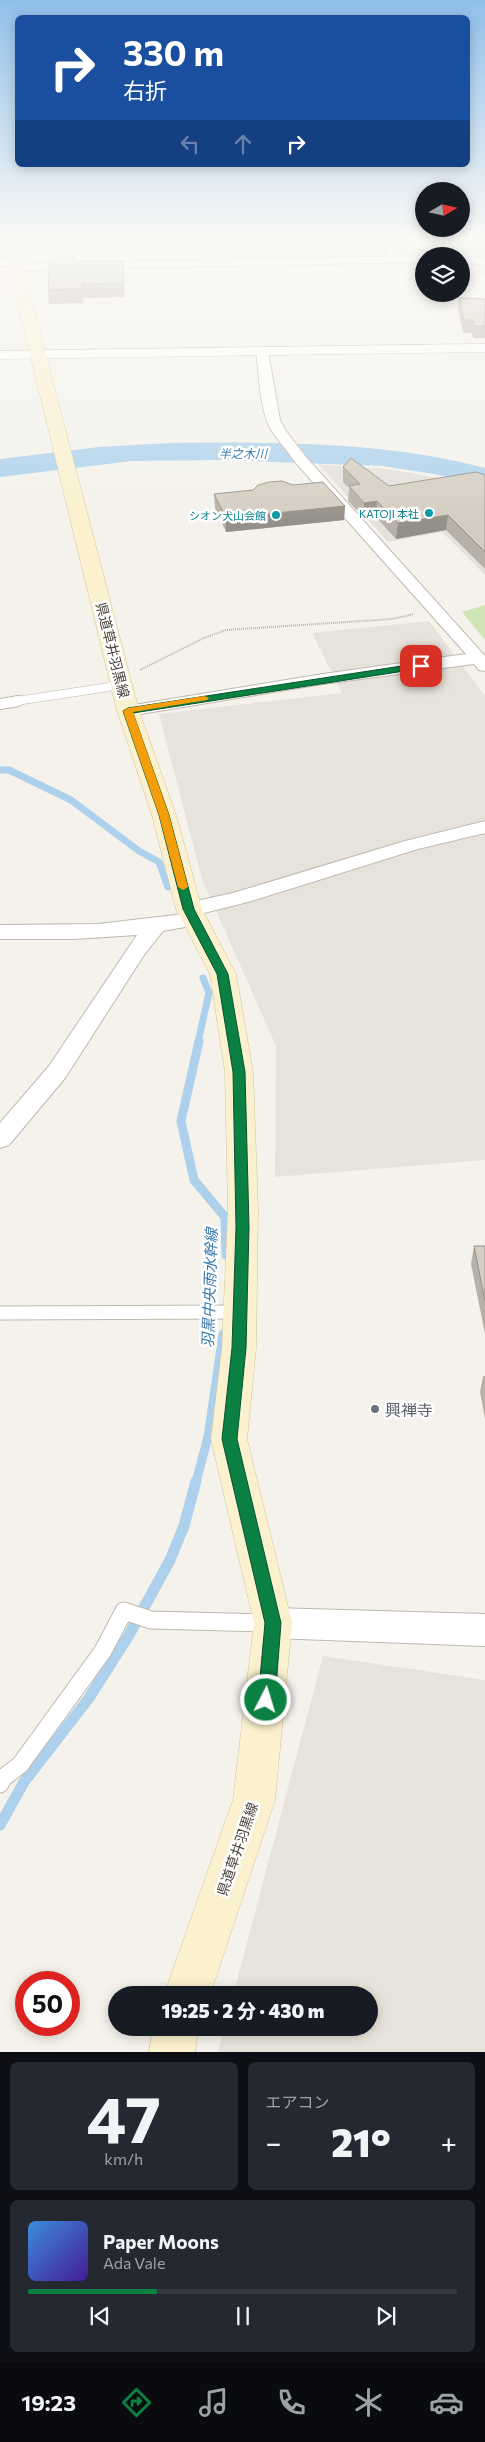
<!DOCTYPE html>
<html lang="ja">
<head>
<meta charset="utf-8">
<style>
	:root { --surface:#171b24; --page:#242831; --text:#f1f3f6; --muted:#9ea1a6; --line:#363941; --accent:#0b8043 }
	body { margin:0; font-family:Commissioner,"Noto Sans JP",sans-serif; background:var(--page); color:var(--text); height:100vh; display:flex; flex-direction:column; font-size:19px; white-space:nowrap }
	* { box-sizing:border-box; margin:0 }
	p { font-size:16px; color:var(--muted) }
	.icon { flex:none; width:28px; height:28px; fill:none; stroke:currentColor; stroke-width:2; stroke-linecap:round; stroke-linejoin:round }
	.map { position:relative; height:2052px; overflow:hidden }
	.side { display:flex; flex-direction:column; gap:10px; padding:10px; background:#0d0f14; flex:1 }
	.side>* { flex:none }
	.hud { position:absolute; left:15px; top:15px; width:455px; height:152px; border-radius:8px; box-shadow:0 2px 12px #0003; background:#1a4fa0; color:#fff; overflow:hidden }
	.needle { width:32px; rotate:81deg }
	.fabs { position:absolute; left:415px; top:182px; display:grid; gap:10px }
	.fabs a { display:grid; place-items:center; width:55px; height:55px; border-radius:50%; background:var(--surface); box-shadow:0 2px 12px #0003; font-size:25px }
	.speed { position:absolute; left:15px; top:1971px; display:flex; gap:10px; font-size:25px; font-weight:700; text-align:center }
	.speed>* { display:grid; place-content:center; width:65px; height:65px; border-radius:50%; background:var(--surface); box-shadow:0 2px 12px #0003; line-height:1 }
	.speed .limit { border:8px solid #d22; background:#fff; color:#111 }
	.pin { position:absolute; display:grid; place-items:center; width:42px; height:42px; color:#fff; margin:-21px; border-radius:10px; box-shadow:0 2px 8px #0006 }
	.me { position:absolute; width:55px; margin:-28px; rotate:5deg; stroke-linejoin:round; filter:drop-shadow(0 0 4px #0008) }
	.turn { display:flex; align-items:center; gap:18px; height:105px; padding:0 25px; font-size:22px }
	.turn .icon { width:65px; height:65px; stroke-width:2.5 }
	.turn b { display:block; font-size:35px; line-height:42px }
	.lanes { display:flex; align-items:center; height:48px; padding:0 25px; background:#0003; justify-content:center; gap:25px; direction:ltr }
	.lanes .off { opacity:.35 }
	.big { font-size:38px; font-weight:800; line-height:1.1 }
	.side .card { flex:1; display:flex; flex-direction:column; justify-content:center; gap:8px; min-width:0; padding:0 18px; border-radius:8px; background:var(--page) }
	.side .dial { align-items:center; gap:0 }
	.dial b { font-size:65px; line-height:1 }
	.song { display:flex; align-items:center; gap:15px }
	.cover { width:60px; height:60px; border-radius:8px; background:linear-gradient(135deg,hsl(210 70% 55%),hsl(260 70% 35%)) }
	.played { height:5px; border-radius:2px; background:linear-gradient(90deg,var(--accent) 30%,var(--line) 30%) }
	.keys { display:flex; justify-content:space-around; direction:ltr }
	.heat { display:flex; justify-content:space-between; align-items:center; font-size:28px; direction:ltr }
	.side .tiles { flex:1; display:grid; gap:10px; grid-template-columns:1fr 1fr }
	.card:last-child { grid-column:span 2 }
	.trip { position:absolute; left:108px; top:1986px; width:270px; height:50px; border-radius:25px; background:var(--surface); box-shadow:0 2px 12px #0003; font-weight:800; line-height:50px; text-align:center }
	.menu { display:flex; height:80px; justify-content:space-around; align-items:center; background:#090b0e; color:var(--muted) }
	.menu .icon { width:35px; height:35px }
	.menu .current { color:var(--accent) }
	.menu b { font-size:22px; color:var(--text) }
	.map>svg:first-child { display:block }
	.residential { fill:#e8e3da }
	.industrial { fill:#e4e1dc }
	.green { fill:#d0e5b7 }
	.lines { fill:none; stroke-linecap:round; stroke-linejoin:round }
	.stream-far2 { stroke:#add1ec; stroke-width:7 }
	.stream-far1 { stroke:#add1ec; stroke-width:9 }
	.stream { stroke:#add1ec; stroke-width:11 }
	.river { fill:#add1ec; fill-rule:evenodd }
	.service-far4-casing { stroke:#bfb9ae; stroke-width:8 }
	.service-far3-casing { stroke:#bfb9ae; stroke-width:9 }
	.service-far2-casing { stroke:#bfb9ae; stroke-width:12 }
	.service-far1-casing { stroke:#bfb9ae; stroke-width:15 }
	.service-casing { stroke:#bfb9ae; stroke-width:19 }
	.minor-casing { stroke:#bfb9ae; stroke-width:2 }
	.tertiary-casing { stroke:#bfb9ae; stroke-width:1 }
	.secondary-casing { stroke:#d0c49e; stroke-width:1 }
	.path { stroke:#c0b5a0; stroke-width:2; stroke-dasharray:1 1; stroke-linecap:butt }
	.service-far4 { stroke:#fff; stroke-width:6 }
	.service-far3 { stroke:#fff; stroke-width:8 }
	.service-far2 { stroke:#fff; stroke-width:10 }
	.service-far1 { stroke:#fff; stroke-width:13 }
	.service { stroke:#fff; stroke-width:17 }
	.minor { fill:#fff; fill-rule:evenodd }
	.tertiary { fill:#fff; fill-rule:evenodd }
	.secondary { fill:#fbf1cf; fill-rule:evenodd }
	.wall { fill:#b7b0a6 }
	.shaded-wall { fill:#959087 }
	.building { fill:#d5cdc1; stroke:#959087 }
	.route { fill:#0b8043; stroke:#07532c }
	.slow { fill:#f59e0b }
	.culture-dot { fill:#0f9aa8; stroke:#fff; stroke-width:2 }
	.worship-dot { fill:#6b7280; stroke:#fff; stroke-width:2 }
	.labels { text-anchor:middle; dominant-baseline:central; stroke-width:5; stroke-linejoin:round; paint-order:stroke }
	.far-culture-label { font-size:11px; fill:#0d838f; stroke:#fff; text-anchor:end }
	.far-water-label { font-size:12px; font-style:italic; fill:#397bad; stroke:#fff }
	.street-label { font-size:14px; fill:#484239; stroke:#fff }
	.water-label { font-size:15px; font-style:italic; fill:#397bad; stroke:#fff }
	.near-worship-label { font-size:16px; fill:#5b616d; stroke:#fff; text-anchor:start }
</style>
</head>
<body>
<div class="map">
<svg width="485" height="2052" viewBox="0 0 485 2052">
	<rect width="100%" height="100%" fill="#f4f2eb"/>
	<path class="residential" d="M 429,621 L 485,696 L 485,1160 L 275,1177 L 276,1046 L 202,879 L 159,714 L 342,693 L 312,633 Z
		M 323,1656 L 485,1680 L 485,2052 L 218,2052 L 224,2028 L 369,2028 L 369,1995 L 233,1995 Z"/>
	<path class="industrial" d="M 287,238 L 485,238 L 485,275 L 470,276 L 480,267 L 461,266 L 461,256 L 424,256 L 424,266 L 36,264 L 281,258 L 278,247 L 267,239 Z
		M 319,465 L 378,468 L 412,473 L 442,479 L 485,490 L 485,575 L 442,532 L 388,542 Z"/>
	<path class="green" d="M 485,240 L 485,260 L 461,256 L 402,256 L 397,247 L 406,244 Z
		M 485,605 L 485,640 L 462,612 Z"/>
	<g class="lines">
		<path class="stream-far2" d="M 0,770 L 9,770 L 71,800 L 139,851 L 159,862 L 168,887
			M 198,1042 L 209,993 L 203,978"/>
		<path class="stream-far1" d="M 199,1041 L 181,1121 L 194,1180 L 225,1217 L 226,1255
			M 196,1482 L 208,1437 L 223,1334"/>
		<path class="stream" d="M 0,1825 L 24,1782 L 89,1698 L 129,1635 L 170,1560 L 184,1526 L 196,1481"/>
		<path class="river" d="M 169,443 C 274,442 383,441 485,468 L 485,486 L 434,474 L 383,466 L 224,460 L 132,461 L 0,477 L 0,459 L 99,447 Z"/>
		<defs>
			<path id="service-far4" d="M 461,259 L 485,262
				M 386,260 L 392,255 L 387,247 L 395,242 L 479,238
				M 0,263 L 15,262
				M 108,265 L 424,259
				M 16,268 L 64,266"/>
			<path id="service-far3" d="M 10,702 L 109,687 L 124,679"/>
			<path id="service-far2" d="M 0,704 L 18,701"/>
			<path id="service-far1" d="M 0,1313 L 238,1312"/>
			<path id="service" d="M 0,1784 L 3,1778 L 20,1765 L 103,1651 L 124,1611 L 151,1620 L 269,1623"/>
			<path id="minor" d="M 262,348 L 268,352 L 280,420 L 286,431 L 306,457 L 485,656 L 485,671 L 479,670 L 474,664 L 323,684 L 128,716 L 122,715 L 119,711 L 122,707 L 128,706 L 323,674 L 466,654 L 295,462 C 288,451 278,441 271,430 C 259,407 260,377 256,352 Z
				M 485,821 L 485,833 L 418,849 L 248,902 L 200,914 L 204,919 L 201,924 L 163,931 L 144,955 L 65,1078 L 9,1145 L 0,1148 L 0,1123 L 49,1066 L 137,935 L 73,939 L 0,939 L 0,925 L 98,924 L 184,914 L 179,909 L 182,904 L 233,893 L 405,841 Z
				M 273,1608 L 485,1614 L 485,1646 L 273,1638 L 262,1634 L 257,1623 L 262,1612 Z"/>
			<path id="tertiary" d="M 485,344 L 485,352 L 0,359 L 0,351 Z"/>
			<path id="secondary" d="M 5,238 L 17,238 L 23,268 L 139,711 L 176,815 L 202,909 L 236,974 L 253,1072 L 258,1210 L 256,1348 L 247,1439 L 292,1623 L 275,1800 L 210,1995 L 164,1995 L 233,1800 L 254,1623 L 211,1439 L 222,1348 L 228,1210 L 225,1072 L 210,974 L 176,909 L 152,815 L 117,711 L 9,268 Z
				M 153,2028 L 199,2028 L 195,2052 L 149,2052 Z"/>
		</defs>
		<use href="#service-far4" class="service-far4-casing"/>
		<use href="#service-far3" class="service-far3-casing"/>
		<use href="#service-far2" class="service-far2-casing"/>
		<use href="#service-far1" class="service-far1-casing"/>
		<use href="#service" class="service-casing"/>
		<use href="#minor" class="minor-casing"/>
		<use href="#tertiary" class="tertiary-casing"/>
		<use href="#secondary" class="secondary-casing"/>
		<path class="path" d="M 264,238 L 262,238 L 269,245
			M 79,261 L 93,260
			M 140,670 L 204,638 L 226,630 L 392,619 L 414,614"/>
		<use href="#service-far4" class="service-far4"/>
		<use href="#service-far3" class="service-far3"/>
		<use href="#service-far2" class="service-far2"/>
		<use href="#service-far1" class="service-far1"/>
		<use href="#service" class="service"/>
		<use href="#minor" class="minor"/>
		<use href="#tertiary" class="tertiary"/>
		<use href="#secondary" class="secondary"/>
	</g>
	<path class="wall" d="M 123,261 L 125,297 L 83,298 L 83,303 L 49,304 L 48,290 L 76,262 Z
		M 459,298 L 485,299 L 485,338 L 473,338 L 472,333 L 463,333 L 458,310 Z
		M 343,467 L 389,486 L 485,475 L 485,569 L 446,530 L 396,539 L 376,517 L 364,518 L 348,501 L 349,488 L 343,482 Z
		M 214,494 L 345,506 L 344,520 L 226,532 L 215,508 Z
		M 474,1246 L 485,1246 L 485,1334 L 471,1264 Z
		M 483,1376 L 485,1376 L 485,1419 L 480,1392 Z"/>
	<path class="shaded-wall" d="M 377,501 L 376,517 L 364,518 L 364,503 Z
		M 345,506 L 344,520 L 226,532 L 226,518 Z
		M 448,515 L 446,530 L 396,539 L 398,523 Z"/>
	<path class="building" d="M 75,257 L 75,262 L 123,261 L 124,283 L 82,284 L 82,289 L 48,290 L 50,258 Z
		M 459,298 L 485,299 L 485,326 L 474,326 L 473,320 L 464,320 Z
		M 351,458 L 389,486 L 476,472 L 485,475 L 485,552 L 448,515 L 398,523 L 377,501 L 364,503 L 349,486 L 360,484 L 343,467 Z
		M 282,481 L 293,485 L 323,482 L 345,506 L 226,518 L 214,494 L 253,490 L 258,485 L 269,482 Z
		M 474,1246 L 485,1246 L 485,1301 Z"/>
	<linearGradient id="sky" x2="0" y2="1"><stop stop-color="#90c0ea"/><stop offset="0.45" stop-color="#faf9f6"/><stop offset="1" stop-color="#faf9f6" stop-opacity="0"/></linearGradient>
	<rect width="485" height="525" fill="url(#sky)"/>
	<path class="route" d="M 421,663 L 426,666 L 424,668 L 133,713 L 169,815 L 194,909 L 228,974 L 245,1072 L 249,1227 L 246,1348 L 237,1439 L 281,1623 L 275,1700 L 272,1705 L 266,1708 L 260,1705 L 258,1700 L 265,1623 L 222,1439 L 232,1348 L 236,1227 L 233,1072 L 217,974 L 183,909 L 159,815 L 123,711 L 128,708 Z"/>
	<path class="slow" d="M 204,696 L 209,698 L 207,700 L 133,712 L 169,815 L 188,887 L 183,890 L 178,887 L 159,815 L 123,711 L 128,708 Z"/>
	<g class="culture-dot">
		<circle cx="429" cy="513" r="5"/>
		<circle cx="276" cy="515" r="5"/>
	</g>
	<circle class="worship-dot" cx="375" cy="1409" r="5"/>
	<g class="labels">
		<g class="far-culture-label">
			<text x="419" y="513">KATOJI 本社</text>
			<text x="266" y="515">シオン犬山会館</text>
		</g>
		<g class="far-water-label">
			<text x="243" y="453">半之木川</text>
		</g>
		<g class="street-label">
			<text transform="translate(113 650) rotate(76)">県道草井羽黒線</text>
			<text transform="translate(237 1849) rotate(-71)">県道草井羽黒線</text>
		</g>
		<g class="water-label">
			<text transform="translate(209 1288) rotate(-88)">羽黒中央雨水幹線</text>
		</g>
		<g class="near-worship-label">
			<text x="385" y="1409">興禅寺</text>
		</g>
	</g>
</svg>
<div class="fabs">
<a><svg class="needle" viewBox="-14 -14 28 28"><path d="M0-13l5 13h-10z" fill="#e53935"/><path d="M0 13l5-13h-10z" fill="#9ea1a6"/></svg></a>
<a><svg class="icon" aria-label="layers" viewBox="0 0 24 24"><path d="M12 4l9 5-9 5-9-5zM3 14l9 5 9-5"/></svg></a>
</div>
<div class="speed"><div class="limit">50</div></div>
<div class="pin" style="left:421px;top:666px;background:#d93025"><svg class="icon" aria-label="arrive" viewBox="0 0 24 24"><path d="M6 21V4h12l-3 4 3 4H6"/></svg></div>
<svg class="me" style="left:266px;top:1700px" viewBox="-20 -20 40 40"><circle r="17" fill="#0b8043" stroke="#fff" stroke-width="3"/><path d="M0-11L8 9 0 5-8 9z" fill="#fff"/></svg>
<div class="trip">19:25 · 2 分 · 430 m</div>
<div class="hud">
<div class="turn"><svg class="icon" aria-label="right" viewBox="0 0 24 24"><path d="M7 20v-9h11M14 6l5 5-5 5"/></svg><div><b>330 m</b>右折</div></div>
<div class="lanes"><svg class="icon off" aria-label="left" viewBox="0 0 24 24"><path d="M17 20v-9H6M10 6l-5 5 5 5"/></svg><svg class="icon off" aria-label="ahead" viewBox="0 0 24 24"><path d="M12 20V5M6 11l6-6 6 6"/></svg><svg class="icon" aria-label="right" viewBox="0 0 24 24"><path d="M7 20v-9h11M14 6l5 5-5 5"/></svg></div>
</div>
</div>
<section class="side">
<div class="tiles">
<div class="card dial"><b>47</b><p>km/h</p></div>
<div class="card"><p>エアコン</p>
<div class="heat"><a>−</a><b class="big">21°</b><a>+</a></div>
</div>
<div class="card">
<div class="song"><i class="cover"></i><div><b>Paper Moons</b><p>Ada Vale</p></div></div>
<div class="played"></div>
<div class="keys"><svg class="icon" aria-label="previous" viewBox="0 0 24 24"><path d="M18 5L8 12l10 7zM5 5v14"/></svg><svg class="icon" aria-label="pause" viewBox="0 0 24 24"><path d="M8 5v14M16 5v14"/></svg><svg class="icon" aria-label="next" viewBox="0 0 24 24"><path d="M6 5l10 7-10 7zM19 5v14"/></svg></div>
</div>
</div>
</section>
<nav class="menu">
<b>19:23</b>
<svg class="icon current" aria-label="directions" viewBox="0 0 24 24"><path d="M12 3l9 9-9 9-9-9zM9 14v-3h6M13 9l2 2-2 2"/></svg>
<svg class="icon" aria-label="music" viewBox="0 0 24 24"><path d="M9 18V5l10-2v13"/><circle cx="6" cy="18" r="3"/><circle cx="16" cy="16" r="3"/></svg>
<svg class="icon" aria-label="phone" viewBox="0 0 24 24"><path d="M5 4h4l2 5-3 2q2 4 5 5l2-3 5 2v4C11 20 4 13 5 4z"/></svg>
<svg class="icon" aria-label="climate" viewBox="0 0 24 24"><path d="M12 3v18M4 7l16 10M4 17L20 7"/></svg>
<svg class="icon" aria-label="car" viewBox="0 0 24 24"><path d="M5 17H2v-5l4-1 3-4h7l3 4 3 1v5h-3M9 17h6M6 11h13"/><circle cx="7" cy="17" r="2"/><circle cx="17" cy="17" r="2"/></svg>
</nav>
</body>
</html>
